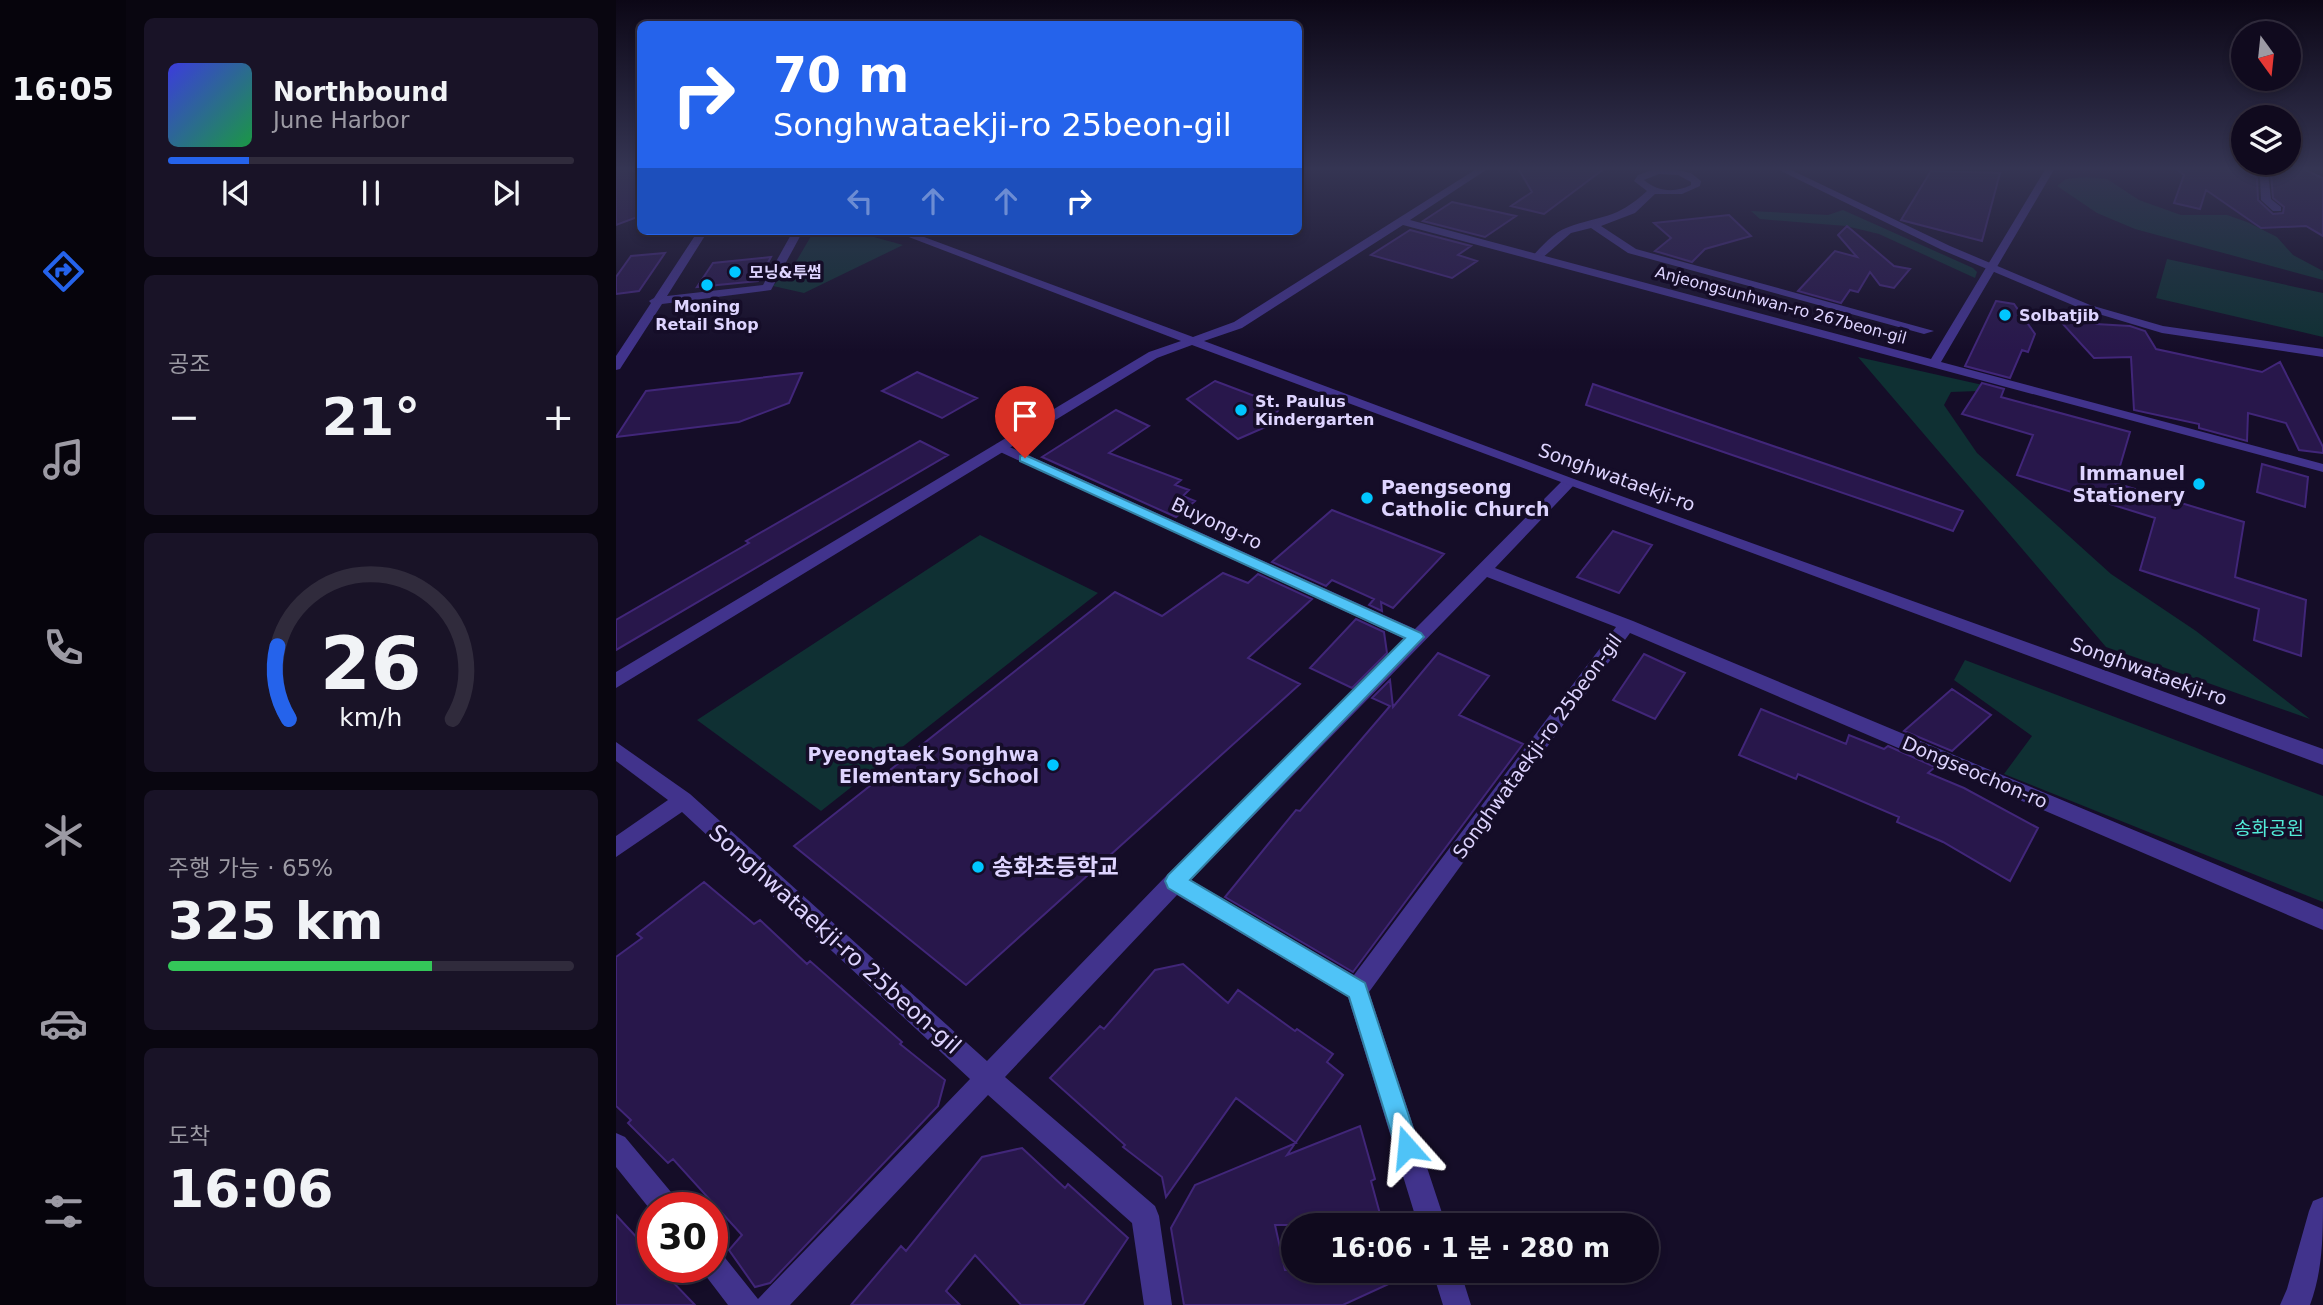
<!DOCTYPE html>
<html lang="ko">
<head>
<meta charset="utf-8">
<style>
	:root { --surface:#100a1e; --page:#191327; --text:#f1f3f6; --muted:#9c9aa4; --line:#302b3c; --accent:#2563eb }
	body { margin:0; font-family:"DejaVu Sans","Noto Sans KR",sans-serif; background:var(--page); color:var(--text); height:100vh; display:flex; flex-direction:column; font-size:26px; white-space:nowrap }
	* { box-sizing:border-box; margin:0 }
	p { font-size:23px; color:var(--muted) }
	.icon { flex:none; width:38px; height:38px; fill:none; stroke:currentColor; stroke-width:2; stroke-linecap:round; stroke-linejoin:round }
	.map { position:relative; flex:1; overflow:hidden }
	.details { display:flex; flex-direction:column; gap:18px; padding:18px; background:#090610; width:490px }
	.details>* { flex:none }
	.hud { position:absolute; left:21px; top:21px; width:665px; height:214px; border-radius:10px; box-shadow:0 4px 10px #0003,0 0 0 2px var(--line); background:#2563eb; color:#fff; overflow:hidden }
	.needle { width:46px; rotate:165deg }
	.controls { position:absolute; left:1615px; top:21px; display:grid; gap:14px }
	.controls a { display:grid; place-items:center; width:70px; height:70px; border-radius:50%; background:var(--surface); box-shadow:0 4px 10px #0003,0 0 0 2px var(--line); font-size:35px }
	.speed { position:absolute; left:21px; top:1192px; display:flex; gap:14px; font-size:35px; font-weight:700; text-align:center }
	.speed>* { display:grid; place-content:center; width:91px; height:91px; border-radius:50%; background:var(--surface); box-shadow:0 4px 10px #0003,0 0 0 2px var(--line); line-height:1 }
	.speed .limit { border:10px solid #d22; background:#fff; color:#111 }
	.pin { position:absolute; display:grid; place-items:center; width:60px; height:60px; color:#fff; margin:-72px -30px; border-radius:50% 50% 50% 0; rotate:-45deg; box-shadow:0 0 7px #0007 }
	.pin .icon { rotate:45deg }
	.me { position:absolute; width:77px; margin:-38px; rotate:342deg; stroke-linejoin:round; filter:drop-shadow(0 0 5px #0008) }
	.turn { display:flex; align-items:center; gap:24px; height:147px; padding:0 21px; font-size:32px }
	.turn .icon { width:91px; height:91px; stroke-width:2.5 }
	.turn b { display:block; font-size:49px; line-height:60px }
	.lanes { display:flex; align-items:center; height:66px; padding:0 21px; background:#0003; justify-content:center; gap:35px; direction:ltr }
	.lanes .off { opacity:.35 }
	.big { font-size:52px; font-weight:700; line-height:1.1 }
	.details .tile { flex:1; display:flex; flex-direction:column; justify-content:center; gap:10px; min-width:0; padding:0 24px; border-radius:10px; background:var(--page) }
	.details .dial { align-items:center; gap:0 }
	.dial svg { height:182px; overflow:visible; fill:none; stroke:var(--line); stroke-width:7; stroke-linecap:round; text-anchor:middle }
	.dial text { fill:var(--text); stroke:none }
	.song { display:flex; align-items:center; gap:21px }
	.cover { width:84px; height:84px; border-radius:10px; background:linear-gradient(135deg,hsl(240 70% 55%),hsl(140 70% 35%)) }
	.played { height:7px; border-radius:4px; background:linear-gradient(90deg,var(--accent) 20%,var(--line) 20%) }
	.keys { display:flex; justify-content:space-around; direction:ltr }
	.heat { display:flex; justify-content:space-between; align-items:center; font-size:38px; direction:ltr }
	.charge { height:10px; border-radius:5px; background:linear-gradient(90deg,#34c759 65%,var(--line) 0) }
	.trip { position:absolute; left:665px; top:1213px; width:378px; height:70px; border-radius:35px; background:var(--surface); box-shadow:0 4px 10px #0003,0 0 0 2px var(--line); font-weight:700; line-height:70px; text-align:center }
	main { display:flex; flex:1; min-height:0 }
	.dock { display:flex; flex-direction:column; width:126px; justify-content:space-around; align-items:center; background:#06040c; color:var(--muted) }
	.dock .icon { width:49px; height:49px }
	.dock .on { color:var(--accent) }
	.dock b { font-size:32px; color:var(--text) }
	.map>svg:first-child { display:block }
	.green { fill:#0f3033 }
	.building { fill:#28174b; stroke:#412679; stroke-width:2 }
	.lines { fill:none; stroke-linecap:round; stroke-linejoin:round }
	.minor { fill:#41338c; fill-rule:evenodd }
	.tertiary { fill:#41338c; fill-rule:evenodd }
	.route { fill:#4fc3f7; stroke:#337fa1; stroke-width:2 }
	.poi-dot { fill:#00c6ff; stroke:#150d28; stroke-width:2.5 }
	.labels { text-anchor:middle; dominant-baseline:central; stroke-width:7; stroke-linejoin:round; paint-order:stroke }
	.far-poi-label { font-size:16px; font-weight:bold; fill:#ded4ff; stroke:#150d28; text-anchor:start }
	.far-street-label { font-size:16px; fill:#ded4ff; stroke:#150d28 }
	.poi-label { font-size:19px; font-weight:bold; fill:#ded4ff; stroke:#150d28; text-anchor:end }
	.street-label { font-size:19px; fill:#ded4ff; stroke:#150d28 }
	.park-label { font-size:19px; fill:#52ecd9; stroke:#150d28 }
	.near-poi-label { font-size:23px; font-weight:bold; fill:#ded4ff; stroke:#150d28; text-anchor:start }
	.near-street-label { font-size:23px; fill:#ded4ff; stroke:#150d28 }
</style>
</head>
<body>
<main>
<nav class="dock">
<b>16:05</b>
<svg class="icon on" aria-label="directions" viewBox="0 0 24 24"><path d="M12 3l9 9-9 9-9-9zM9 14v-3h6M13 9l2 2-2 2"/></svg>
<svg class="icon" aria-label="music" viewBox="0 0 24 24"><path d="M9 18V5l10-2v13"/><circle cx="6" cy="18" r="3"/><circle cx="16" cy="16" r="3"/></svg>
<svg class="icon" aria-label="phone" viewBox="0 0 24 24"><path d="M5 4h4l2 5-3 2q2 4 5 5l2-3 5 2v4C11 20 4 13 5 4z"/></svg>
<svg class="icon" aria-label="climate" viewBox="0 0 24 24"><path d="M12 3v18M4 7l16 10M4 17L20 7"/></svg>
<svg class="icon" aria-label="car" viewBox="0 0 24 24"><path d="M5 17H2v-5l4-1 3-4h7l3 4 3 1v5h-3M9 17h6M6 11h13"/><circle cx="7" cy="17" r="2"/><circle cx="17" cy="17" r="2"/></svg>
<svg class="icon" aria-label="filters" viewBox="0 0 24 24"><path d="M4 7h16M4 17h16"/><circle cx="9" cy="7" r="2"/><circle cx="15" cy="17" r="2"/></svg>
</nav>
<section class="details">
<div class="tile">
<div class="song"><i class="cover"></i><div><b>Northbound</b><p>June Harbor</p></div></div>
<div class="played"></div>
<div class="keys"><svg class="icon" aria-label="previous" viewBox="0 0 24 24"><path d="M18 5L8 12l10 7zM5 5v14"/></svg><svg class="icon" aria-label="pause" viewBox="0 0 24 24"><path d="M8 5v14M16 5v14"/></svg><svg class="icon" aria-label="next" viewBox="0 0 24 24"><path d="M6 5l10 7-10 7zM19 5v14"/></svg></div>
</div>
<div class="tile"><p>공조</p>
<div class="heat"><a>−</a><b class="big">21°</b><a>+</a></div>
</div>
<div class="tile dial"><svg viewBox="0 0 100 80">
<path d="M14 69A42 42 0 1 1 86 69"/>
<path d="M14 69A42 42 0 0 1 9 37" stroke="#2563eb"/>
<text x="50" y="56" font-size="32" font-weight="700">26</text>
<text x="50" y="72" font-size="11">km/h</text>
</svg></div>
<div class="tile"><p>주행 가능 · 65%</p><b class="big">325 km</b><div class="charge"></div></div>
<div class="tile"><p>도착</p><b class="big">16:06</b></div>
</section>
<div class="map">
<svg width="1707" height="1305" viewBox="0 0 1707 1305">
	<rect width="100%" height="100%" fill="#150d28"/>
	<path class="green" d="M 1470,177 L 1491,179 L 1523,200 L 1565,215 L 1611,215 L 1631,222 L 1661,237 L 1677,255 L 1707,271 L 1707,280 L 1519,229 L 1481,213 L 1441,186 L 1450,179 Z
		M 1227,210 L 1357,268 L 1361,272 L 1359,278 L 1263,234 L 1230,226 L 1144,219 L 1135,211 L 1212,215 Z
		M 198,231 L 236,231 L 287,245 L 188,293 L 157,286 L 181,260 Z
		M 1551,259 L 1707,293 L 1707,337 L 1540,298 Z
		M 1242,357 L 1389,390 L 1335,392 L 1328,405 L 1361,453 L 1495,574 L 1580,631 L 1694,719 L 1490,647 Z
		M 364,535 L 482,593 L 205,811 L 81,720 Z
		M 1349,660 L 1707,796 L 1707,902 L 1388,774 L 1416,736 L 1338,680 Z"/>
	<path class="building" d="M 0,168 L 10,168 L 24,174 L 24,216 L 0,225 Z
		M 902,168 L 989,168 L 928,214 L 895,206 L 916,192 Z
		M 1559,168 L 1624,168 L 1641,178 L 1642,200 L 1657,214 L 1667,213 L 1668,207 L 1657,198 L 1655,173 L 1648,168 L 1685,168 L 1707,178 L 1707,236 L 1690,226 L 1645,228 L 1590,190 L 1584,209 L 1558,203 L 1568,175 Z
		M 1315,171 L 1384,173 L 1366,241 L 1285,220 Z
		M 836,202 L 900,216 L 869,237 L 807,221 Z
		M 1113,215 L 1135,236 L 1089,249 L 1076,262 L 1039,251 L 1055,238 L 1038,223 Z
		M 1231,226 L 1278,266 L 1294,269 L 1278,288 L 1264,285 L 1254,272 L 1242,292 L 1234,290 L 1225,303 L 1182,291 L 1219,251 L 1241,257 L 1222,235 Z
		M 794,230 L 855,246 L 842,255 L 861,261 L 836,278 L 755,255 Z
		M 49,253 L 23,291 L 0,294 L 0,277 L 15,256 Z
		M 155,257 L 142,281 L 81,287 L 97,263 Z
		M 1380,301 L 1398,304 L 1419,334 L 1412,352 L 1406,350 L 1394,378 L 1349,366 Z
		M 1445,322 L 1514,326 L 1529,331 L 1540,349 L 1646,372 L 1664,362 L 1707,447 L 1707,453 L 1683,450 L 1670,423 L 1632,413 L 1631,441 L 1583,428 L 1583,424 L 1518,410 L 1515,357 L 1478,358 Z
		M 301,372 L 361,398 L 326,418 L 266,391 Z
		M 186,373 L 173,403 L 123,422 L 0,437 L 30,391 Z
		M 599,381 L 665,406 L 652,426 L 622,439 L 571,399 Z
		M 1366,383 L 1388,389 L 1385,397 L 1514,432 L 1499,483 L 1628,522 L 1619,577 L 1690,600 L 1685,656 L 1638,640 L 1643,609 L 1524,570 L 1539,518 L 1401,475 L 1417,435 L 1346,414 Z
		M 977,384 L 1052,410 L 1347,511 L 1337,531 L 1300,518 L 970,405 Z
		M 500,410 L 533,426 L 493,453 L 565,480 L 559,485 L 573,490 L 567,496 L 579,501 L 560,517 L 426,457 Z
		M 304,441 L 332,455 L 0,650 L 0,620 L 133,543 L 130,541 Z
		M 1646,464 L 1692,477 L 1689,507 L 1641,492 Z
		M 716,510 L 828,554 L 777,608 L 765,602 L 766,611 L 753,605 L 758,599 L 716,580 L 710,586 L 656,562 Z
		M 997,531 L 1036,545 L 1003,593 L 961,577 Z
		M 607,573 L 632,583 L 642,574 L 696,599 L 632,658 L 684,684 L 350,985 L 178,846 L 499,592 L 546,616 Z
		M 740,619 L 768,632 L 771,653 L 736,688 L 694,668 Z
		M 822,653 L 873,676 L 843,715 L 907,744 L 737,972 L 609,897 L 680,810 L 684,811 L 774,706 L 756,698 L 774,680 L 777,707 Z
		M 1028,654 L 1069,673 L 1039,719 L 997,700 Z
		M 1336,689 L 1375,715 L 1336,751 L 1288,731 Z
		M 1145,709 L 1230,744 L 1233,735 L 1268,749 L 1272,746 L 1319,767 L 1312,773 L 1348,788 L 1422,828 L 1394,881 L 1327,842 L 1281,822 L 1283,817 L 1182,774 L 1180,779 L 1123,755 Z
		M 88,882 L 138,924 L 144,920 L 191,964 L 194,961 L 286,1042 L 284,1044 L 329,1080 L 322,1106 L 154,1283 L 139,1287 L 113,1250 L 126,1235 L 57,1159 L 52,1163 L 12,1123 L 15,1120 L 0,1106 L 0,957 L 26,938 L 21,934 Z
		M 567,964 L 612,1003 L 622,990 L 679,1031 L 681,1029 L 717,1054 L 711,1062 L 727,1075 L 671,1155 L 744,1126 L 759,1179 L 755,1181 L 767,1225 L 659,1225 L 669,1270 L 803,1270 L 727,1305 L 568,1305 L 555,1228 L 579,1185 L 680,1143 L 620,1098 L 550,1197 L 546,1177 L 507,1147 L 509,1145 L 434,1078 L 484,1026 L 488,1029 L 539,970 Z
		M 406,1148 L 449,1188 L 452,1184 L 512,1238 L 467,1305 L 405,1305 L 359,1255 L 330,1291 L 344,1305 L 235,1305 L 285,1246 L 290,1251 L 366,1157 Z
		M 0,1215 L 37,1255 L 37,1267 L 48,1267 L 54,1273 L 51,1276 L 79,1305 L 0,1305 Z"/>
	<g class="lines">
		<path class="minor" d="M 1052,168 L 1075,173 L 1085,181 L 1084,186 L 1066,194 L 1039,194 L 1019,213 L 985,226 L 1020,249 L 1318,331 L 1308,334 L 1012,253 L 975,228 L 955,233 L 925,259 L 916,257 C 924,248 938,232 950,228 C 987,214 998,221 1031,191 L 1018,181 L 1022,175 L 1041,168 ZM 1043,174 L 1062,175 L 1075,182 L 1075,185 C 1059,193 1042,192 1028,180 Z
			M 1159,168 L 1171,168 L 1334,246 L 1474,305 L 1547,326 L 1707,349 L 1707,357 L 1546,333 L 1466,309 L 1326,250 Z
			M 1626,168 L 1640,168 L 1652,173 L 1655,199 L 1665,207 L 1665,211 L 1657,211 L 1645,200 L 1644,176 Z
			M 82,231 L 92,231 L 51,296 L 147,285 L 177,231 L 187,231 L 155,290 L 46,304 L 4,369 L 0,370 L 0,356 L 35,303 L 33,301 L 38,298 Z
			M 385,443 L 799,629 L 948,479 L 958,479 L 960,482 L 958,485 L 879,568 L 1017,621 L 1707,909 L 1707,930 L 1014,633 L 753,992 L 830,1225 L 802,1225 L 732,997 L 561,895 L 389,1077 L 539,1206 L 543,1216 L 556,1305 L 528,1305 L 516,1223 L 372,1095 L 174,1305 L 112,1305 L 83,1267 L 96,1267 L 96,1250 L 106,1254 L 142,1299 L 354,1079 L 66,812 L 0,857 L 0,836 L 52,800 L 0,761 L 0,742 L 74,794 L 371,1061 L 551,875 L 789,639 L 380,450 L 380,444 ZM 871,577 L 1000,627 L 738,975 L 575,880 Z
			M 0,1133 L 9,1137 L 60,1198 L 63,1208 L 37,1208 L 37,1213 L 0,1167 Z
			M 816,1270 L 844,1270 L 855,1305 L 827,1305 Z"/>
		<path class="tertiary" d="M 862,168 L 873,168 L 794,220 L 1315,359 L 1430,168 L 1439,168 L 1325,362 L 1707,464 L 1707,472 L 787,225 L 626,328 L 588,341 L 958,479 L 1707,749 L 1707,765 L 576,345 L 541,358 L 0,688 L 0,672 L 533,352 L 565,341 L 277,231 L 292,231 L 577,337 L 618,322 Z
			M 1707,1197 C 1707,1235 1707,1270 1694,1305 L 1664,1305 L 1671,1289 L 1693,1211 L 1697,1201 Z"/>
	</g>
	<linearGradient id="sky" x2="0" y2="1"><stop stop-color="#0c0716"/><stop offset="0.48" stop-color="#353553"/><stop offset="1" stop-color="#353553" stop-opacity="0"/></linearGradient>
	<rect width="1707" height="351" fill="url(#sky)"/>
	<path class="route" d="M 409,455 L 805,633 L 808,637 L 574,880 L 749,983 L 803,1147 L 799,1155 L 791,1159 L 782,1155 L 733,997 L 552,888 L 549,881 L 552,875 L 789,638 L 404,461 L 404,456 Z"/>
	<g class="poi-dot">
		<circle cx="119" cy="272" r="7"/>
		<circle cx="91" cy="285" r="7"/>
		<circle cx="1389" cy="315" r="7"/>
		<circle cx="625" cy="410" r="7"/>
		<circle cx="1583" cy="484" r="7"/>
		<circle cx="751" cy="498" r="7"/>
		<circle cx="437" cy="765" r="7"/>
		<circle cx="362" cy="867" r="7"/>
	</g>
	<g class="labels">
		<g class="far-poi-label">
			<text x="133" y="272">모닝&amp;투썸</text>
			<text x="91" y="306" text-anchor="middle">Moning<tspan x="91" dy="18">Retail Shop</tspan></text>
			<text x="1403" y="315">Solbatjib</text>
			<text x="639" y="401">St. Paulus<tspan x="639" dy="18">Kindergarten</tspan></text>
		</g>
		<g class="far-street-label">
			<text transform="translate(1165 305) rotate(15)">Anjeongsunhwan-ro 267beon-gil</text>
		</g>
		<g class="poi-label">
			<text x="1569" y="473">Immanuel<tspan x="1569" dy="22">Stationery</tspan></text>
			<text x="765" y="487" text-anchor="start">Paengseong<tspan x="765" dy="22">Catholic Church</tspan></text>
			<text x="423" y="754">Pyeongtaek Songhwa<tspan x="423" dy="22">Elementary School</tspan></text>
		</g>
		<g class="street-label">
			<text transform="translate(1001 477) rotate(20)">Songhwataekji-ro</text>
			<text transform="translate(601 523) rotate(25)">Buyong-ro</text>
			<text transform="translate(1533 671) rotate(20)">Songhwataekji-ro</text>
			<text transform="translate(921 746) rotate(-54)">Songhwataekji-ro 25beon-gil</text>
			<text transform="translate(1359 772) rotate(23)">Dongseochon-ro</text>
		</g>
		<g class="park-label">
			<text x="1653" y="828">송화공원</text>
		</g>
		<g class="near-poi-label">
			<text x="376" y="867">송화초등학교</text>
		</g>
		<g class="near-street-label">
			<text transform="translate(219 939) rotate(42)">Songhwataekji-ro 25beon-gil</text>
		</g>
	</g>
</svg>
<div class="controls">
<a><svg class="needle" viewBox="-14 -14 28 28"><path d="M0-13l5 13h-10z" fill="#e53935"/><path d="M0 13l5-13h-10z" fill="#9c9aa4"/></svg></a>
<a><svg class="icon" aria-label="layers" viewBox="0 0 24 24"><path d="M12 4l9 5-9 5-9-5zM3 14l9 5 9-5"/></svg></a>
</div>
<div class="speed"><div class="limit">30</div></div>
<div class="pin" style="left:409px;top:458px;background:#d93025"><svg class="icon" aria-label="arrive" viewBox="0 0 24 24"><path d="M6 21V4h12l-3 4 3 4H6"/></svg></div>
<svg class="me" style="left:791px;top:1147px" viewBox="-20 -20 40 40"><path d="M0-17L14 15 0 8-14 15z" fill="#4fc3f7" stroke="#fff" stroke-width="4"/></svg>
<div class="trip">16:06 · 1 분 · 280 m</div>
<div class="hud">
<div class="turn"><svg class="icon" aria-label="right" viewBox="0 0 24 24"><path d="M7 20v-9h11M14 6l5 5-5 5"/></svg><div><b>70 m</b>Songhwataekji-ro 25beon-gil</div></div>
<div class="lanes"><svg class="icon off" aria-label="left" viewBox="0 0 24 24"><path d="M17 20v-9H6M10 6l-5 5 5 5"/></svg><svg class="icon off" aria-label="ahead" viewBox="0 0 24 24"><path d="M12 20V5M6 11l6-6 6 6"/></svg><svg class="icon off" aria-label="ahead" viewBox="0 0 24 24"><path d="M12 20V5M6 11l6-6 6 6"/></svg><svg class="icon" aria-label="right" viewBox="0 0 24 24"><path d="M7 20v-9h11M14 6l5 5-5 5"/></svg></div>
</div>
</div>
</main>
</body>
</html>
